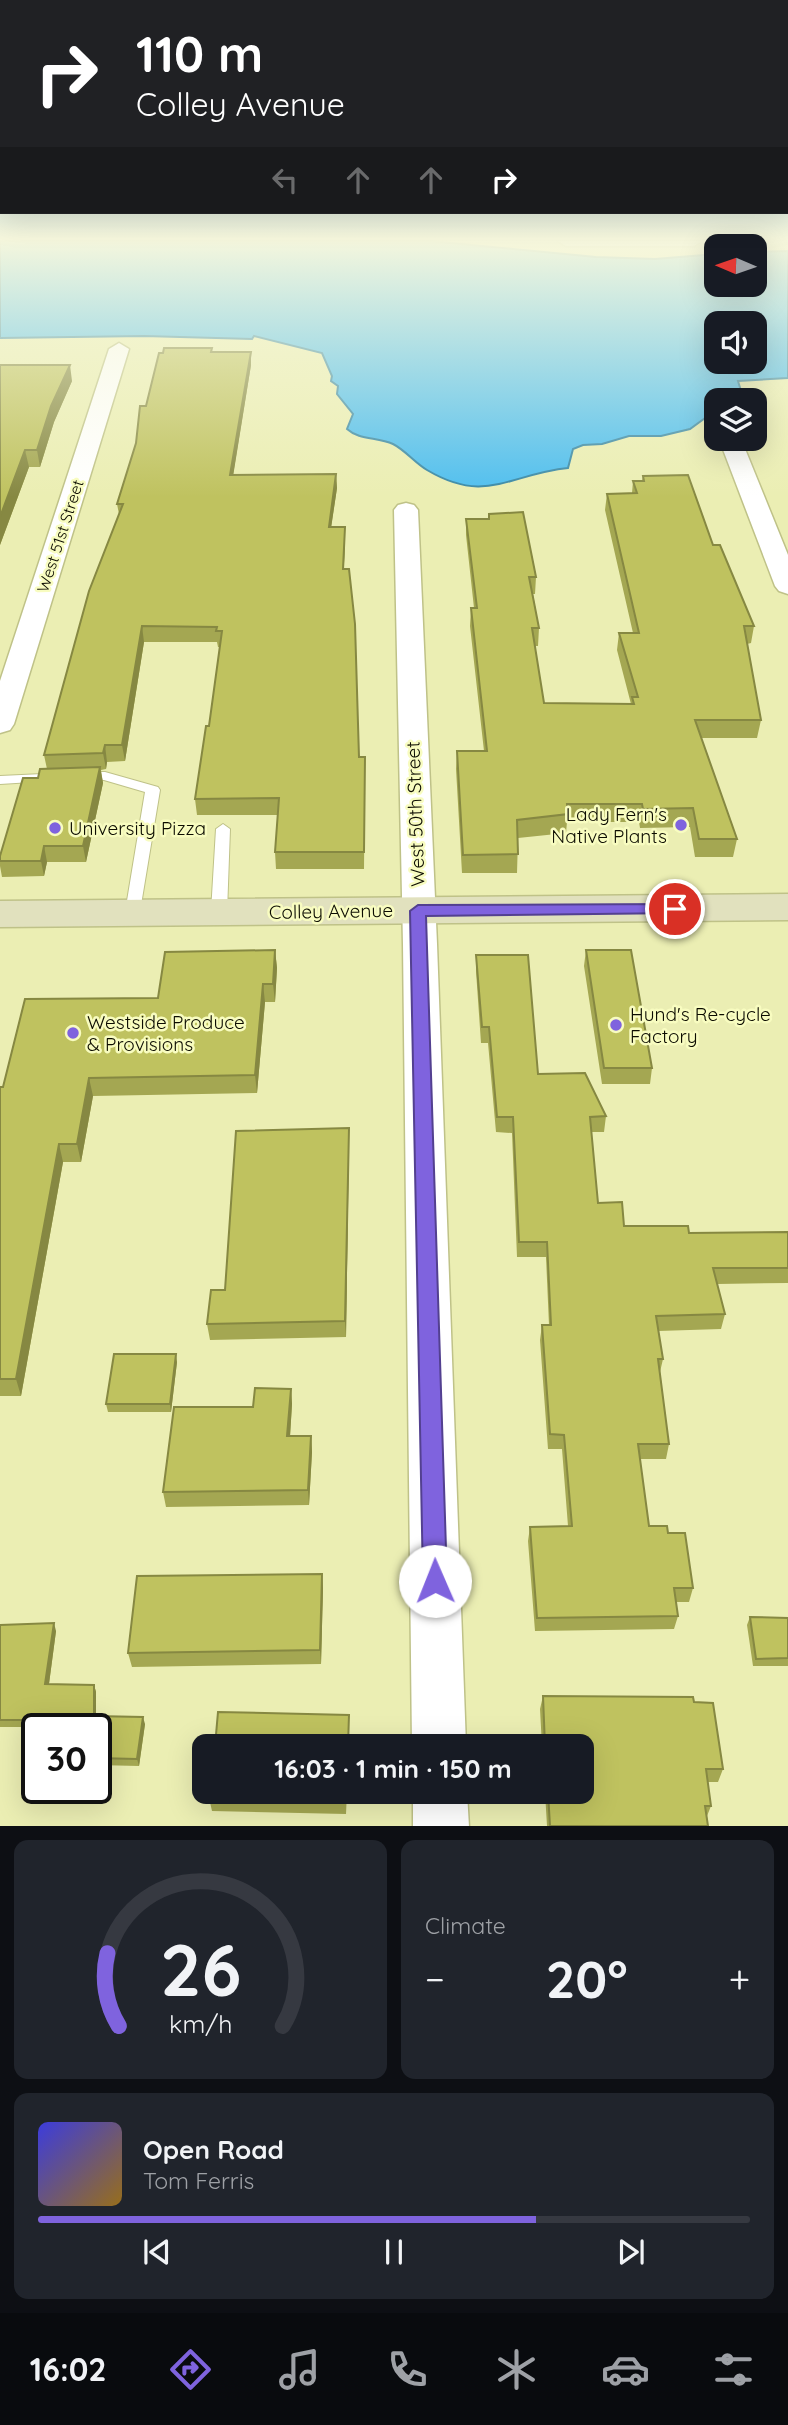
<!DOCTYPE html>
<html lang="en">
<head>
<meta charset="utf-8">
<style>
	:root { --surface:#171b24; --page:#20242c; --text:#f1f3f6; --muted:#9ea1a6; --line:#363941; --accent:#7f63de }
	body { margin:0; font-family:Quicksand,sans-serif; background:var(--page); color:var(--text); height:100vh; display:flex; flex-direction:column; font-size:26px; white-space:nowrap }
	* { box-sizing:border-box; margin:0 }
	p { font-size:23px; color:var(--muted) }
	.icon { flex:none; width:38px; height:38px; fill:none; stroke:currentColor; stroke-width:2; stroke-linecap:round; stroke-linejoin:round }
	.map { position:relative; height:1826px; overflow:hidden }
	.sheet { display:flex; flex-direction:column; gap:14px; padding:14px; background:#0d0f14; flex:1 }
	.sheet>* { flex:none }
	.top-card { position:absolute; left:0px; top:0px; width:789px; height:214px; box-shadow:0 7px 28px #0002; background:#202124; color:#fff; overflow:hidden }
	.needle { width:46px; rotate:272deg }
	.buttons { position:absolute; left:704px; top:234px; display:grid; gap:14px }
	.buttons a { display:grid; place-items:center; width:63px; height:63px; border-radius:14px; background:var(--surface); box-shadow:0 7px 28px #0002; font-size:35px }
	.speed { position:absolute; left:21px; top:1713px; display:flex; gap:14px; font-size:35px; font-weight:700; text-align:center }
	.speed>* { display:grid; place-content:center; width:91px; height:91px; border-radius:50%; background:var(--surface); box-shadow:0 7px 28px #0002; line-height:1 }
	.speed .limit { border:4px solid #111; border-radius:10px; background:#fff; color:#111 }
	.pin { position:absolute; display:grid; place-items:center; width:60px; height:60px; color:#fff; margin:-30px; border:4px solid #fff; border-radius:50%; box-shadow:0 2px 7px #0007 }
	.me { position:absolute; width:77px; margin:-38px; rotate:359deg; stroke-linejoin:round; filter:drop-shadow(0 0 5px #0008) }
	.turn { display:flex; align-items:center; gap:24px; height:147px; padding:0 21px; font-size:32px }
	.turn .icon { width:91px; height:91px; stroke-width:2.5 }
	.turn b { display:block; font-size:49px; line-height:60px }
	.lanes { display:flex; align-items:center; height:66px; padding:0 21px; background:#0003; justify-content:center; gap:35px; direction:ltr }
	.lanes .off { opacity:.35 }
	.big { font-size:52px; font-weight:700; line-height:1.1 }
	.sheet .tile { flex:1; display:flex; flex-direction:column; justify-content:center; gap:10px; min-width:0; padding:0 24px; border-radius:14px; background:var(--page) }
	.sheet .dial { align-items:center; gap:0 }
	.dial svg { height:182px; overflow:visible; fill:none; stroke:var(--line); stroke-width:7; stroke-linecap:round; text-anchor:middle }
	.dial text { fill:var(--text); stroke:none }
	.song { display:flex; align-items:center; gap:21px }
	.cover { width:84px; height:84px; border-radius:10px; background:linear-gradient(135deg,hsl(240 70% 55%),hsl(40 70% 35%)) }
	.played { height:7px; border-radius:4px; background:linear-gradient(90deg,var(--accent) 70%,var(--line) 70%) }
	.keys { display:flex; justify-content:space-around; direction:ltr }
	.heat { display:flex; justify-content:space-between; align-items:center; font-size:38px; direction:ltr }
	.sheet .tiles { flex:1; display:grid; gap:14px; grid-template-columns:1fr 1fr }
	.tile:last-child { grid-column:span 2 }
	.trip { position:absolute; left:192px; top:1734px; width:402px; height:70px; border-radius:14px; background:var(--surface); box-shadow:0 7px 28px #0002; font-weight:700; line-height:70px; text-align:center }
	.tabs { display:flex; height:112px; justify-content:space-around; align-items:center; background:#090b0e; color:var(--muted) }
	.tabs .icon { width:49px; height:49px }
	.tabs .selected { color:var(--accent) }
	.tabs b { font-size:32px; color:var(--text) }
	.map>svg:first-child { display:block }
	.water { fill:#4ebeef; stroke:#3a89a7; stroke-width:2; fill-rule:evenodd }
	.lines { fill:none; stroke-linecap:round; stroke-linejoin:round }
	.lane-casing { stroke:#bfc288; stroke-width:2 }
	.street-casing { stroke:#bfc288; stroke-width:3 }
	.secondary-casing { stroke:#bfc288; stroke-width:3 }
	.lane { fill:#fff; fill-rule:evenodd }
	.street { fill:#fff; fill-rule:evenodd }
	.secondary { fill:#e1e1be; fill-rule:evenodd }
	.wall { fill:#a4a752 }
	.shaded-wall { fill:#868842 }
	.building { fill:#bfc25f; stroke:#868842; stroke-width:2 }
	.route { fill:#7f63de; stroke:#534090; stroke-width:2 }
	.poi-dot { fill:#7f63de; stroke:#f8fcc0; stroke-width:2.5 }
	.labels { text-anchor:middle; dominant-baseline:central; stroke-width:5; stroke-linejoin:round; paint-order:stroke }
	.far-street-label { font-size:16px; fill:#0c0c00; stroke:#f8fcc0 }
	.street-label { font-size:19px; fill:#0c0c00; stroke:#f8fcc0 }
	.poi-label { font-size:19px; fill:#0c0c00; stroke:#f8fcc0; text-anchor:start }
</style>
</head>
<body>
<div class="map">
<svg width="788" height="1827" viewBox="0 0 788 1827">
	<rect width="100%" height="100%" fill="#ebeeb3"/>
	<path class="water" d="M 0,241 L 431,241 L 596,257 L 655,259 L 716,254 L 716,285 L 754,285 L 754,252 L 788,251 L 788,378 L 738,381 L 744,401 L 716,401 L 716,410 L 690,429 L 661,436 L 629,436 L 602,444 L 583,445 L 573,449 L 568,468 C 509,474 486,505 427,470 C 415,463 405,450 393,444 C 377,437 359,440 347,429 L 353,414 L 337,394 L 338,386 L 331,381 L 332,376 L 322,353 L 254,336 L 252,339 L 144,336 L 0,338 ZM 716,324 L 754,324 L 754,362 L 716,362 Z"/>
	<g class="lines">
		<defs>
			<path id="lane" d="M 83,772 L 105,772 L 158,787 L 160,790 L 139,917 L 127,917 L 125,913 L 145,792 L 104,780 L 78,779 L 76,776 L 78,773 Z
				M 43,774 L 50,778 L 48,781 L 0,784 L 0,776 Z
				M 223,824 L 230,829 L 227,912 L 219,917 L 211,912 L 216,829 Z"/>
			<path id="street" d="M 558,241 L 702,241 L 694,246 L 566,246 Z
				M 119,343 L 129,349 L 14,724 L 10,730 L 0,733 L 0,681 L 109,349 Z
				M 719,439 L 741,439 L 788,555 L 788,594 L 779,591 L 775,586 Z
				M 406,503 L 414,505 L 418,510 L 437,944 L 466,1746 L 412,1746 L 403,944 L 394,510 L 398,505 Z
				M 413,1792 L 467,1792 L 469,1827 L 413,1827 Z"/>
			<path id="secondary" d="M 788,894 L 788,920 L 0,927 L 0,901 Z"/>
		</defs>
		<use href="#lane" class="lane-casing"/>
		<use href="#street" class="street-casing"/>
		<use href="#secondary" class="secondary-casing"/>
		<use href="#lane" class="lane"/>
		<use href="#street" class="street"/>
		<use href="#secondary" class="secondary"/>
	</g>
	<path class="wall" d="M 212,352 L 251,365 L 233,475 L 336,474 L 337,488 L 331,527 L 345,527 L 344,569 L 359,757 L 365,757 L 364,869 L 276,869 L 275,852 L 278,815 L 197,815 L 195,799 L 209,726 L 220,647 L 218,647 L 217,642 L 144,642 L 125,761 L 107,762 L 106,769 L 101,770 L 103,783 L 86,862 L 47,862 L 44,876 L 2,877 L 0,866 L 0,856 L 38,778 L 47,769 L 44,755 L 119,514 L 117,504 L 136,443 L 146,406 Z
		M 0,365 L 72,381 L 54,422 L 40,467 L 29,467 L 0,545 Z
		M 643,476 L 713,545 L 754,626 L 751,643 L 747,644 L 761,720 L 757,738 L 701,738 L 737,839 L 733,857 L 695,857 L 690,827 L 640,828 L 639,822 L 567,822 L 566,833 L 518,838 L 517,873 L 462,873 L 456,769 L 457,751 L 484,751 L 470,626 L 471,608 L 474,608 L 466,535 L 466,519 L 536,577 L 535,594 L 533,594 L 539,628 L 538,646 L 535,646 L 544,703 L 631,704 L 617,650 L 619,633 L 633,633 L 605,510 L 607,494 L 632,493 L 633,481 L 642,481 Z
		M 275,950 L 277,968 L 275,1002 L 265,1002 L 257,1093 L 93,1096 L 81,1162 L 63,1162 L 21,1396 L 0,1396 L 0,1087 L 3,1087 L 158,998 Z
		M 586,950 L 652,1068 L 650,1084 L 602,1084 L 584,966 Z
		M 476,955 L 538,1074 L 606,1116 L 604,1132 L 591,1132 L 598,1203 L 624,1226 L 689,1233 L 788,1232 L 788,1283 L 717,1284 L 725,1314 L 721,1329 L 658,1331 L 663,1359 L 660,1372 L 669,1444 L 666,1459 L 640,1459 L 649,1526 L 668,1533 L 693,1588 L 689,1602 L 676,1602 L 678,1616 L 674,1629 L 535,1631 L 528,1541 L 530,1527 L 568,1526 L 562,1449 L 548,1449 L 540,1340 L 542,1325 L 549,1325 L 546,1257 L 517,1257 L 512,1133 L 496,1132 L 488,1043 L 481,1043 L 476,971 Z
		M 349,1128 L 346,1337 L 210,1340 L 207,1324 L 225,1290 Z
		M 177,1362 L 171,1412 L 108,1412 L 106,1404 Z
		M 291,1389 L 292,1404 L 290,1436 L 311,1436 L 312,1452 L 309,1505 L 166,1507 L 163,1492 L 253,1407 Z
		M 322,1574 L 323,1588 L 321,1664 L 132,1667 L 128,1653 Z
		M 750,1617 L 788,1618 L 788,1666 L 753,1666 L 747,1625 Z
		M 0,1625 L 56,1631 L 49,1684 L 94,1685 L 96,1692 L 96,1716 L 145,1724 L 139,1766 L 96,1765 L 96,1729 L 55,1727 L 0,1727 Z
		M 543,1696 L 694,1702 L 723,1769 L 718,1782 L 708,1782 L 711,1806 L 707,1816 L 708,1826 L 547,1826 L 545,1792 L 583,1792 L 583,1746 L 542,1746 L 540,1709 Z
		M 210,1792 L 347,1792 L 346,1814 L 212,1811 L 209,1798 Z"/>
	<path class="shaded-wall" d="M 251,352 L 251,365 L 231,489 L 230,475 Z
		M 70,365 L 72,381 L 54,422 L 40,467 L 37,450 L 51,406 Z
		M 25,450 L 29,467 L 0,545 L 0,517 Z
		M 336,474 L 337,488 L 329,542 L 329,527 Z
		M 345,527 L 345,542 L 343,584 L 343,569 Z
		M 142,626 L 144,642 L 125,761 L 122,745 Z
		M 105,745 L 107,762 L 106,769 L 103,753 Z
		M 100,767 L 103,783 L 86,862 L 83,846 Z
		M 44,846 L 47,862 L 44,876 L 41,861 Z
		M 275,950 L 277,968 L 275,1002 L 273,984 Z
		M 263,984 L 265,1002 L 257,1093 L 255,1075 Z
		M 89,1078 L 93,1096 L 81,1162 L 77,1144 Z
		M 349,1128 L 349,1145 L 346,1337 L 345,1321 Z
		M 59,1144 L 63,1162 L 21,1396 L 16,1379 Z
		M 176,1354 L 177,1362 L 171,1412 L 170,1404 Z
		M 291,1389 L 292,1404 L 289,1452 L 287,1436 Z
		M 311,1436 L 312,1452 L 309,1505 L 308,1490 Z
		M 322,1574 L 323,1588 L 321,1664 L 320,1650 Z
		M 54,1623 L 56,1631 L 48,1691 L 45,1684 Z
		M 94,1685 L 96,1692 L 96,1723 L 94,1716 Z
		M 349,1715 L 349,1746 L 348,1746 Z
		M 143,1717 L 145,1724 L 139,1766 L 137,1759 Z"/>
	<path class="building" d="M 164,348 L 212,348 L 211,352 L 251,352 L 230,475 L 336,474 L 329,527 L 345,527 L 343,569 L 349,569 L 355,624 L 359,757 L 365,757 L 364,852 L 275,852 L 279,798 L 195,799 L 206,726 L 209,726 L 222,631 L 216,631 L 217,627 L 142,626 L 122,745 L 105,745 L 103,753 L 44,755 L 89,591 L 123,504 L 117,504 L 136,443 L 140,406 L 146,406 L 159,353 L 163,353 Z
		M 0,365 L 70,365 L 51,406 L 37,450 L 25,450 L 0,517 Z
		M 688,475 L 713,545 L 720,545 L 754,626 L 744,626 L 761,720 L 695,720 L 737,839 L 699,839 L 693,808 L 643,809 L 642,804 L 567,804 L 568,814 L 517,820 L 518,854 L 463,855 L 457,751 L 487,751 L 471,608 L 477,608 L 466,519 L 489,519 L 489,514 L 523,512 L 536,577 L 529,577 L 539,628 L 532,628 L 544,703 L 634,704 L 632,697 L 638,697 L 619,633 L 639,633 L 607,494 L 637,493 L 633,481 L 644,481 L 643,476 Z
		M 100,767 L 83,846 L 44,846 L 41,861 L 0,861 L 0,856 L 23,778 L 38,778 L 40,769 Z
		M 275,950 L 273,984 L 263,984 L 255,1075 L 89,1078 L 77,1144 L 59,1144 L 16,1379 L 0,1379 L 0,1087 L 3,1087 L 25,999 L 158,998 L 165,952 Z
		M 586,950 L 631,950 L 652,1068 L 604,1068 Z
		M 476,955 L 528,955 L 538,1074 L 585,1073 L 606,1116 L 590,1117 L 598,1203 L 622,1202 L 624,1226 L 688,1226 L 689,1233 L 788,1232 L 788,1268 L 713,1268 L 725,1314 L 656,1316 L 663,1359 L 658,1359 L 669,1444 L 638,1444 L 649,1526 L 667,1526 L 668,1533 L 685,1533 L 693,1588 L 674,1588 L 678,1616 L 537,1618 L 530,1527 L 572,1526 L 564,1435 L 550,1434 L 542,1325 L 551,1325 L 547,1242 L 519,1242 L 513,1117 L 497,1117 L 489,1027 L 482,1027 Z
		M 349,1128 L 345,1321 L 207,1324 L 211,1290 L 225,1290 L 236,1131 Z
		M 114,1354 L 176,1354 L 170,1404 L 106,1404 Z
		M 255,1388 L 291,1389 L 287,1436 L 311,1436 L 308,1490 L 163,1492 L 174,1407 L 253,1407 Z
		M 322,1574 L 320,1650 L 128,1653 L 137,1576 Z
		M 750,1617 L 788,1618 L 788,1658 L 756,1659 Z
		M 54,1623 L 45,1684 L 94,1685 L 94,1716 L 143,1717 L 137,1759 L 96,1758 L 96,1729 L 54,1729 L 56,1720 L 0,1720 L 0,1625 Z
		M 543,1696 L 693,1697 L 694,1702 L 713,1703 L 723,1769 L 706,1769 L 711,1806 L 705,1806 L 708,1826 L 550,1826 L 548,1792 L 583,1792 L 583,1746 L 545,1746 Z
		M 218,1712 L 349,1715 L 348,1746 L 215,1746 Z
		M 210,1792 L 346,1792 L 346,1801 L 209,1798 Z"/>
	<linearGradient id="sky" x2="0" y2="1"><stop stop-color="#6ab8eb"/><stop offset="0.48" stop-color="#f6f7dd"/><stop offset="1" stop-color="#f6f7dd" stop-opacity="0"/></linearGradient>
	<rect width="788" height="497" fill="url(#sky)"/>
	<path class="route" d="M 675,904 L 683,909 L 681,913 L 426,916 L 447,1581 L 443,1589 L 435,1592 L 426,1589 L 423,1581 L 410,911 L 418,905 Z"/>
	<g class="poi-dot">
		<circle cx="681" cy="825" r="7"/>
		<circle cx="55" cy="828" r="7"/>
		<circle cx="616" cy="1025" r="7"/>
		<circle cx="73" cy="1033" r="7"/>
	</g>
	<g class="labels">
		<g class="far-street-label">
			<text transform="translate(60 536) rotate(-72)">West 51st Street</text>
		</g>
		<g class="street-label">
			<text transform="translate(415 814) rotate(-92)">West 50th Street</text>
			<text transform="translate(331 911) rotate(-1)">Colley Avenue</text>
		</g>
		<g class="poi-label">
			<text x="667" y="814" text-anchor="end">Lady Fern's<tspan x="667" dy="22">Native Plants</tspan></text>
			<text x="69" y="828">University Pizza</text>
			<text x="630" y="1014">Hund's Re-cycle<tspan x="630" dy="22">Factory</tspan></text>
			<text x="87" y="1022">Westside Produce<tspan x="87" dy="22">&amp; Provisions</tspan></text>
		</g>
	</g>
</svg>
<div class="buttons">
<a><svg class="needle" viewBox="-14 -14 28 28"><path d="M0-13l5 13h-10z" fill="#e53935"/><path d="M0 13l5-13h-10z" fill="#9ea1a6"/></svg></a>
<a><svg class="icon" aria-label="sound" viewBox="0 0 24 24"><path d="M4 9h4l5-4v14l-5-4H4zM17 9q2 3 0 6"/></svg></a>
<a><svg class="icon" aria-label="layers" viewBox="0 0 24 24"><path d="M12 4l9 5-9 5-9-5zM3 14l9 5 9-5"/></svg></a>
</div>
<div class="speed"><div class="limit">30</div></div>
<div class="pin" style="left:675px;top:909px;background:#d93025"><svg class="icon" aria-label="arrive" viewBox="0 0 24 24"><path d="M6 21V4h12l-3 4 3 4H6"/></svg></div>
<svg class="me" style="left:435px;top:1581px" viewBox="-20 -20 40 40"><circle r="19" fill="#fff"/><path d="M0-13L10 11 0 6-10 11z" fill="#7f63de"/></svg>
<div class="trip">16:03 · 1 min · 150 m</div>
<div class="top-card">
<div class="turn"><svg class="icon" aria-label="right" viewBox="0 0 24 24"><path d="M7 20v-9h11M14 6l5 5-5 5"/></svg><div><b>110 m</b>Colley Avenue</div></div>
<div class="lanes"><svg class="icon off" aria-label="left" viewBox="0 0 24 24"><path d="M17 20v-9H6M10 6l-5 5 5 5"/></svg><svg class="icon off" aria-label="ahead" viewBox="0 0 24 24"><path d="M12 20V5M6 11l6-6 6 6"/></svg><svg class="icon off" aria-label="ahead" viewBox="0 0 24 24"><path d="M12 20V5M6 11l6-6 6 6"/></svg><svg class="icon" aria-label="right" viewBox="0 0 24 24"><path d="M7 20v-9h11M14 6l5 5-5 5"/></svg></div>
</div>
</div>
<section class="sheet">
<div class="tiles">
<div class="tile dial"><svg viewBox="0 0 100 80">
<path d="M14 69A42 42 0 1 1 86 69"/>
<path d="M14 69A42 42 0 0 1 9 37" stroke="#7f63de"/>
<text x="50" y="56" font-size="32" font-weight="700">26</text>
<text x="50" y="72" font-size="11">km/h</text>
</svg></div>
<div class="tile"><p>Climate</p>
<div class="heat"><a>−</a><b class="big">20°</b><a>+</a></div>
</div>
<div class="tile">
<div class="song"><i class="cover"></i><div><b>Open Road</b><p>Tom Ferris</p></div></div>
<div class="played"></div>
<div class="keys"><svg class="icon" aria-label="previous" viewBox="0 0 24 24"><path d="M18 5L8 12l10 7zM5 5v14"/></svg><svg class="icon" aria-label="pause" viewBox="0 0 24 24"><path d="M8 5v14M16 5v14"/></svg><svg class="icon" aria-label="next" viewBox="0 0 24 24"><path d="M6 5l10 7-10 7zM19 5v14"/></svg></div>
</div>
</div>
</section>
<nav class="tabs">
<b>16:02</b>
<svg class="icon selected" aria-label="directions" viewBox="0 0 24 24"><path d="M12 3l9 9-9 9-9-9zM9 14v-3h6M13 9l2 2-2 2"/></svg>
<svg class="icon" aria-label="music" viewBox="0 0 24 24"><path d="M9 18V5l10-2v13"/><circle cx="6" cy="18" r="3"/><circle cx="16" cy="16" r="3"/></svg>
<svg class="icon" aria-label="phone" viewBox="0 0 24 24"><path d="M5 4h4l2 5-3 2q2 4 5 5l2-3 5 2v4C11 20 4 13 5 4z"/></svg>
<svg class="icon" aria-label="climate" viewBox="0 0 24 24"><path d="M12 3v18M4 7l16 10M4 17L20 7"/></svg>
<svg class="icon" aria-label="car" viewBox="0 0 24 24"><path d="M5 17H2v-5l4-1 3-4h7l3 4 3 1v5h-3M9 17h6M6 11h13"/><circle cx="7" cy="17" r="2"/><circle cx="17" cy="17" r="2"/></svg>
<svg class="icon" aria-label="filters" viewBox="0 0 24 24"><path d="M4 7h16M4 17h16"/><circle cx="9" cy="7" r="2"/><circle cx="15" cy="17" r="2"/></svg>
</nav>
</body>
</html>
